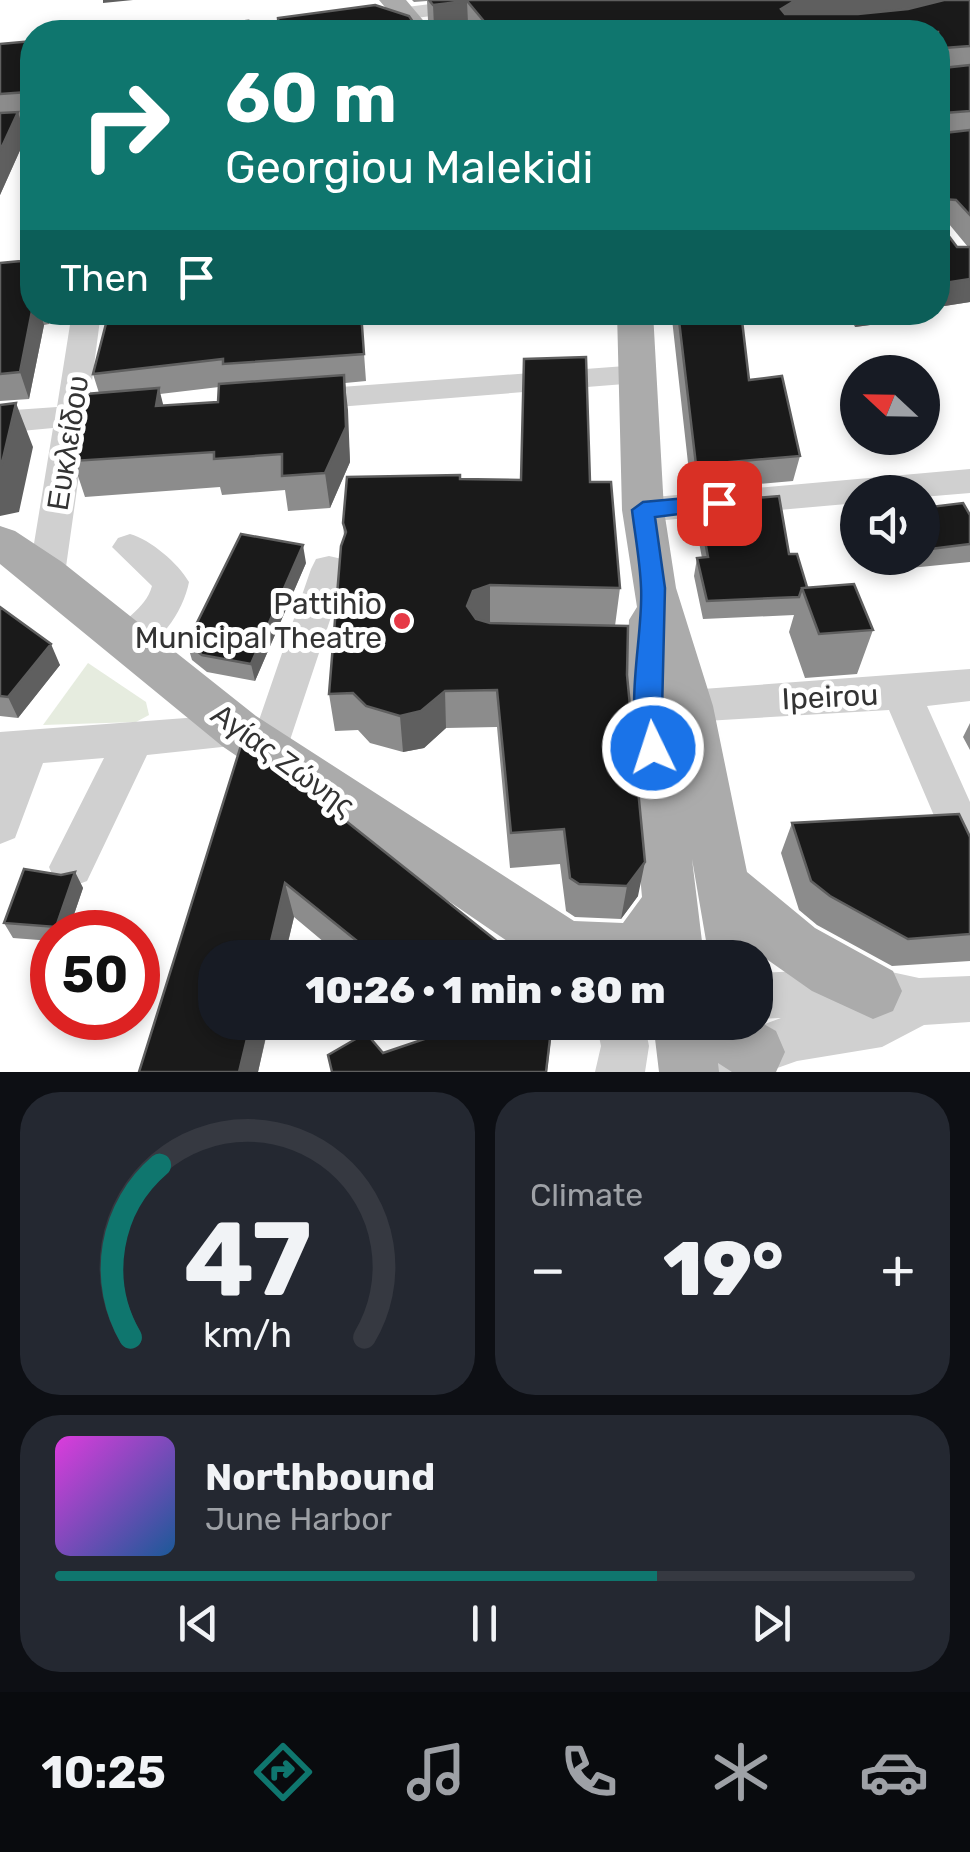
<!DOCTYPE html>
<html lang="en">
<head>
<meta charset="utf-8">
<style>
	:root { --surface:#171b24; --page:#242831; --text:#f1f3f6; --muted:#9ea1a6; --line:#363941; --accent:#0f766e }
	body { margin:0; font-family:Rubik,sans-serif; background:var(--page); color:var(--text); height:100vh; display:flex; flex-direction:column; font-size:38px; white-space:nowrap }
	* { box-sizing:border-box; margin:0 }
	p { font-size:32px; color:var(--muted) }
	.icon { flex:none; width:55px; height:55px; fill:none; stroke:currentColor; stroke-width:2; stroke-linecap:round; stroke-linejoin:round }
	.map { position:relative; height:1072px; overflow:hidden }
	.drawer { display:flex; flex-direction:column; gap:20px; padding:20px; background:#0d0f14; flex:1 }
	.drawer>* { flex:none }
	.top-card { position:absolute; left:20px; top:20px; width:930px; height:305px; border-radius:40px; box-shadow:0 5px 15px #0003; background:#0f766e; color:#fff; overflow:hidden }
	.needle { width:65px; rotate:292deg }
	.buttons { position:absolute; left:840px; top:355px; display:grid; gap:20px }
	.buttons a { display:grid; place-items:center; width:100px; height:100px; border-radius:50%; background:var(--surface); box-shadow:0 5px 15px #0003; font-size:50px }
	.speed { position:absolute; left:30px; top:910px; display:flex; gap:20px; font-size:50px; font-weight:700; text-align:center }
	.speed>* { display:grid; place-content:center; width:130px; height:130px; border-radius:50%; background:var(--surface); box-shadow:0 5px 15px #0003; line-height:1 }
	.speed .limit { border:15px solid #d22; background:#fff; color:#111 }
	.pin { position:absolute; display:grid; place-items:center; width:85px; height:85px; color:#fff; margin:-42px; border-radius:20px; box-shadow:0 5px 15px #0006 }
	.me { position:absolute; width:110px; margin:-55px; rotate:356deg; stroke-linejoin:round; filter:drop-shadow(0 0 8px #0008) }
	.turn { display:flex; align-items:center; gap:35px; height:210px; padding:0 40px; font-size:45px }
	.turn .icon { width:130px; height:130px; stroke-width:2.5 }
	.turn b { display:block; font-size:70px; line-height:85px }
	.then { display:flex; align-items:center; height:95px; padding:0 40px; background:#0003; gap:20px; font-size:38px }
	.big { font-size:75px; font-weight:800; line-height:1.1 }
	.drawer .card { flex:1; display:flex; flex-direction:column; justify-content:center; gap:15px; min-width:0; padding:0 35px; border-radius:40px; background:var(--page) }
	.drawer .dial { align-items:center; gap:0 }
	.dial svg { height:260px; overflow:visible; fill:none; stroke:var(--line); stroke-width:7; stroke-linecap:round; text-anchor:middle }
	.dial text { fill:var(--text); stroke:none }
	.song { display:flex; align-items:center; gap:30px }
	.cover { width:120px; height:120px; border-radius:15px; background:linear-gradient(135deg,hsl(300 70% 55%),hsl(210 70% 35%)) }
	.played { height:10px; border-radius:5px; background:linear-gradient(90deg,var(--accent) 70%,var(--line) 70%) }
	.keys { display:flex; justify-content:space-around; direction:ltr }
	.heat { display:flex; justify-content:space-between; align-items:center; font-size:55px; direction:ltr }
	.drawer .tiles { flex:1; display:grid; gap:20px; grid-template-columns:1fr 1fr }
	.card:last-child { grid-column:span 2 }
	.trip { position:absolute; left:198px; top:940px; width:575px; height:100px; border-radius:40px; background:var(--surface); box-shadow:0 5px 15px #0003; font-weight:800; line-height:100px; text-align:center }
	.tabs { display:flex; height:160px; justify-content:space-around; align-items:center; background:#090b0e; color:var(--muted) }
	.tabs .icon { width:70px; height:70px }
	.tabs .on { color:var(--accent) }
	.tabs b { font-size:45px; color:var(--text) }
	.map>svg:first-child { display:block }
	.green { fill:#e6ecdf }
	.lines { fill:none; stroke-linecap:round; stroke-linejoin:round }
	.minor { fill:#d0d0d0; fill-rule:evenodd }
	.major { fill:#ababab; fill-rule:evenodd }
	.wall { fill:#8c8c8c; fill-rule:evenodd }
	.shaded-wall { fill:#5f5f5f }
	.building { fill:#1a1a1a; stroke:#5f5f5f; stroke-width:2.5 }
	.route { fill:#1a73e8; stroke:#114b97; stroke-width:2.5 }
	.poi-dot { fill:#e63946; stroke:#fff; stroke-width:4 }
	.labels { text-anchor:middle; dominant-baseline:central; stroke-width:10; stroke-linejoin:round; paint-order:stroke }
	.street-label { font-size:30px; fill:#333; stroke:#fff }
	.poi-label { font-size:30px; fill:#333; stroke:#fff; text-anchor:end }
</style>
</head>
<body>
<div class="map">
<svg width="970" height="1072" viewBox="0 0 970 1072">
	<rect width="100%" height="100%" fill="#fff"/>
	<path class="green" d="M 88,663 L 146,702 L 149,715 L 136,722 L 43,725 Z"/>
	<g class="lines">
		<path class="minor" d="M 461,0 L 519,0 L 509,6 L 307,32 L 250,32 L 261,26 Z
			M 32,119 L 32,133 L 0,136 L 0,122 Z
			M 72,312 L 101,312 L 89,404 L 129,401 L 140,404 L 145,411 L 140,418 L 86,425 L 65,574 L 60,584 L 47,588 L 34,584 L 29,574 L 53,428 L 0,433 L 0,411 L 57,407 Z
			M 639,365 L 650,368 L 654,375 L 650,382 L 300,410 L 289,407 L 284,400 L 289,393 L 300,390 Z
			M 970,469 L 970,493 L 922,497 L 922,492 L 858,492 L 858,503 L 643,522 L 631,519 L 626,510 L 631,501 L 643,498 Z
			M 130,534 C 151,540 178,563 189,582 C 183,614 151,662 115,651 L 109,640 C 120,619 145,611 152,586 L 112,547 L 118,538 Z
			M 329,556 L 342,559 L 347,569 L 282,764 L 268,769 L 254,764 L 248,752 L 250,744 L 147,755 L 87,881 L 71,887 L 55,881 L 49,867 L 104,758 L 43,763 L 15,838 L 0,844 L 0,732 L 239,714 L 253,719 L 257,726 L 311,569 L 316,559 Z
			M 970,669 L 970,701 L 927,706 L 970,802 L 970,871 L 955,865 L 889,710 L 689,722 L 675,718 L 669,706 L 675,694 L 689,690 Z
			M 873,968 L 919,978 L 970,976 L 970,1022 L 924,1025 L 882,1047 L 797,1061 L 766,1072 L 716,1072 L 711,1058 L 718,1041 L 781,1018 L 755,1019 L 755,973 Z
			M 596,1022 L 644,1022 L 649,1046 L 645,1072 L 595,1072 L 601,1046 Z"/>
		<path class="major" d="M 379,0 L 406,0 L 433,32 L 406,32 Z
			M 617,312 L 653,312 L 664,510 L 676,588 L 713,706 L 747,872 L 815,928 L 893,971 L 902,991 L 893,1011 L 873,1019 L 812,991 L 765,958 L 755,978 L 755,958 L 709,958 L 692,859 L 704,958 L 532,958 L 222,746 L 0,564 L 0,526 L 15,531 L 62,562 L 256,716 L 574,921 L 623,923 L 642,897 L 625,712 L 629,620 L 637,607 L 622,510 Z
			M 755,1019 L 776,1031 L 785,1052 L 776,1072 L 732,1072 L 718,1063 L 719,1072 L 659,1072 L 653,1022 L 755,1022 Z"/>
	</g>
	<path class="wall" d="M 412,0 L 970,0 L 970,302 L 938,307 L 938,32 L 475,32 L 468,23 L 434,27 L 428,20 L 427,1 L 414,2 ZM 942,224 L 949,224 L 968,247 L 957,247 L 942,227 Z
		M 32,41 L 32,117 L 20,118 L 26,137 L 0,195 L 0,44 Z
		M 0,263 L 32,312 L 51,312 L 49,324 L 44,325 L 29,399 L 0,401 Z
		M 361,312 L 366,381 L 345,383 L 350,462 L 330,508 L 288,511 L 285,490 L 222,495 L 220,487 L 85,497 L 73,461 L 99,393 L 93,374 L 247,320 ZM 219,387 L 218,402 L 163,406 L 160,394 Z
		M 673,312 L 741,312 L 749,380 L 800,456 L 793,481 L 691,490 L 672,319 Z
		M 846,312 L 904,312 L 900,321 L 855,327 Z
		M 460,479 L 590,482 L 620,588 L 615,626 L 627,675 L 638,896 L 621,919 L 575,917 L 566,911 L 560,864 L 510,868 L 497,727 L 446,728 L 424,748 L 403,752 L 370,743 L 358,730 L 335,731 L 329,694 L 344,536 L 343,523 Z
		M 698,503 L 789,554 L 807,587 L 873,630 L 857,674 L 805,678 L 789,632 L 794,615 L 703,619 L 694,576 L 697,558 L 702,558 L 695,521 Z
		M 922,508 L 970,515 L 970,562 L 910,568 L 904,558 L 922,558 Z
		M 306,563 L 255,681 L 207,672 L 192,660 L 187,643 Z
		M 0,607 L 60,665 L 18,718 L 0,716 Z
		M 970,723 L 970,750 L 963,737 Z
		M 243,739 L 518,958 L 343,958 L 294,917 L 258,1072 L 139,1072 Z
		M 792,823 L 970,837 L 970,961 L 892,966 L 817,925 L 799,910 L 781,853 Z
		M 75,872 L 83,888 L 68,932 L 52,932 L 52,941 L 13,938 L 4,923 L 61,875 Z
		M 423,1022 L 553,1022 L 547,1072 L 383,1053 L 438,1035 Z"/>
	<path class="shaded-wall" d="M 103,0 L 133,0 L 103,3 Z
		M 796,0 L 942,0 L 927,6 L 792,22 L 781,9 Z
		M 467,1 L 468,23 L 434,27 L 433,5 Z
		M 32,82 L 32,109 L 28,92 Z
		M 18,112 L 26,137 L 0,195 L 0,151 Z
		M 970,279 L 970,302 L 938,307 L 938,284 Z
		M 32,312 L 40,312 L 44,325 L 29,399 L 20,372 Z
		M 45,312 L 51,312 L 49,324 Z
		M 242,312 L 248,312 L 247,347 L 242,321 Z
		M 859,312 L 904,312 L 900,321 L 855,327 Z
		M 344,375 L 348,410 L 350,462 L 330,508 L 325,473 Z
		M 159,388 L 168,424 L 156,406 Z
		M 16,403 L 33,447 L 19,512 L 0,516 L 0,467 Z
		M 303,545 L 306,563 L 255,681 L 251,664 Z
		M 490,585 L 490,623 L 468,644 L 467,606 L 473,591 Z
		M 51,644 L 60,665 L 18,718 L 8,697 Z
		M 445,691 L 446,728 L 424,748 L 403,752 L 400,716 Z
		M 645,862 L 638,896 L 621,919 L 627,886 Z
		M 75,872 L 83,888 L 68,932 L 59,932 L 56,927 Z
		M 285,883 L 294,917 L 284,958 L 267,958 Z
		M 251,1022 L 269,1022 L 258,1072 L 239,1072 Z"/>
	<path class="building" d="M 429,0 L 799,0 L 796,0 L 781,9 L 785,14 L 858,14 L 908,9 L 944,0 L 970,0 L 970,46 L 944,48 L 941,51 L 942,68 L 970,65 L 970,111 L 944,113 L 941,117 L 943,133 L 970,130 L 970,215 L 956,200 L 943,199 L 942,227 L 957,247 L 970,247 L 970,279 L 938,284 L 938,32 L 493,32 L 467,1 L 433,5 Z
		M 375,5 L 409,16 L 420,32 L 279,32 L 278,18 Z
		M 248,21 L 247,32 L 175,32 L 174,28 Z
		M 32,41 L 32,82 L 28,92 L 0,94 L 0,44 Z
		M 18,112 L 0,151 L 0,113 Z
		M 32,211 L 32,311 L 20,372 L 0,374 L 0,263 L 21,261 Z
		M 109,312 L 242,312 L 242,321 L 299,316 L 299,312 L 361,312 L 364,354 L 223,364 L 223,359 L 93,374 Z
		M 678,312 L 741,312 L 749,380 L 782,376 L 800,456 L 696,465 Z
		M 586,357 L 590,482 L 611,482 L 620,588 L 490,585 L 473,591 L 467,606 L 476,619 L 490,623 L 628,626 L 627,675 L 645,862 L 627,886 L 579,884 L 570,878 L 564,829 L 511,833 L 497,690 L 445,691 L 421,711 L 400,716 L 366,706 L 353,693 L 329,694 L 341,546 L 346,532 L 343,523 L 347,477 L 460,475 L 460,479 L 521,480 L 524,359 Z
		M 344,375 L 346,427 L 325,473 L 282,476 L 282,454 L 214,459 L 214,452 L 73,461 L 86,394 L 159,388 L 156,406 L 218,402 L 219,384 Z
		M 16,403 L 1,467 L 0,467 L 0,405 Z
		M 779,496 L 789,554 L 797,554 L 807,587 L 802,588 L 799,597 L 707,601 L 697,558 L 708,557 L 698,503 Z
		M 963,503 L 970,515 L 970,544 L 922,550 L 922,508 Z
		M 241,534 L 303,545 L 251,664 L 202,655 L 187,643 Z
		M 854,584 L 873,630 L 819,634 L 802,588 Z
		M 0,607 L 51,644 L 8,697 L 0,696 Z
		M 243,739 L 518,958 L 353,958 L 362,945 L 285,883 L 267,958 L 215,958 L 215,1022 L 251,1022 L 239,1072 L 139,1072 Z
		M 959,814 L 970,837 L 970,934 L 908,939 L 830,896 L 811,881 L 792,823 Z
		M 24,869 L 61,875 L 75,872 L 56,927 L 4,923 Z
		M 459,1022 L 552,1022 L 546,1072 L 332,1072 L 328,1055 L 366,1033 L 383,1053 L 463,1026 Z"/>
	<path class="route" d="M 719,495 L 730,503 L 727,508 L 655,517 L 665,588 L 662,712 L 666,748 L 662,755 L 653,759 L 644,755 C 622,712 644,635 641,587 C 640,561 635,535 632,510 L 643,502 Z"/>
	<circle class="poi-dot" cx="402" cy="621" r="10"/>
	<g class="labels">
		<g class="street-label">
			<text transform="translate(68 443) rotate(-81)">Ευκλείδου</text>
			<text transform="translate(830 697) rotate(-3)">Ipeirou</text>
			<text transform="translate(283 760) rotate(36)">Αγίας Ζώνης</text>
		</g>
		<g class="poi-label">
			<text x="382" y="604">Pattihio<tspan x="382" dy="34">Municipal Theatre</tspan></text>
		</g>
	</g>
</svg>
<div class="buttons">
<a><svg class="needle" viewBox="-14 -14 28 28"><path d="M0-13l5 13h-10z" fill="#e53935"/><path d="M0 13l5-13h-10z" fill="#9ea1a6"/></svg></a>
<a><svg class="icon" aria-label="sound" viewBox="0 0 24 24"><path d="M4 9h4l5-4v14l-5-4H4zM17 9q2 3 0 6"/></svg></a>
</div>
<div class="speed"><div class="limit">50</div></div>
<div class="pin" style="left:719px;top:503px;background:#d93025"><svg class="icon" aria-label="arrive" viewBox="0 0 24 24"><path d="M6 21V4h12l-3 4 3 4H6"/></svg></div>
<svg class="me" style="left:653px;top:748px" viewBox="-20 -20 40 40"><circle r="17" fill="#1a73e8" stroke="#fff" stroke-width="3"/><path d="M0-11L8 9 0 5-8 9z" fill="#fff"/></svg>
<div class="trip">10:26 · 1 min · 80 m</div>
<div class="top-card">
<div class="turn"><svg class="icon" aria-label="right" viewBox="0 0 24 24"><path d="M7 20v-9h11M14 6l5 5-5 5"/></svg><div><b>60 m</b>Georgiou Malekidi</div></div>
<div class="then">Then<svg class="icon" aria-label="arrive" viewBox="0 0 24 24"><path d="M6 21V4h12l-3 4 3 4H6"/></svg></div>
</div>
</div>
<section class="drawer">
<div class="tiles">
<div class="card dial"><svg viewBox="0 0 100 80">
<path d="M14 69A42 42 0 1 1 86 69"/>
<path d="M14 69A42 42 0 0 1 23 16" stroke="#0f766e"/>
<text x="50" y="56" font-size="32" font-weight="700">47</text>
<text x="50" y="72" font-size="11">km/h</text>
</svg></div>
<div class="card"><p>Climate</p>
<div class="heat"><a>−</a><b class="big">19°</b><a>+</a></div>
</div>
<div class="card">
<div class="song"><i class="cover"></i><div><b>Northbound</b><p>June Harbor</p></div></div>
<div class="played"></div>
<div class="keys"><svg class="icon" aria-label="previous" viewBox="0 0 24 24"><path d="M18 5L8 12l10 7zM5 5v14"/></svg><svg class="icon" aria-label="pause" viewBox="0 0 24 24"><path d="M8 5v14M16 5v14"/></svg><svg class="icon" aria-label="next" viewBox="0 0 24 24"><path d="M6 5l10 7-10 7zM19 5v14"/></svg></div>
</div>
</div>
</section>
<nav class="tabs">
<b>10:25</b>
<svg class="icon on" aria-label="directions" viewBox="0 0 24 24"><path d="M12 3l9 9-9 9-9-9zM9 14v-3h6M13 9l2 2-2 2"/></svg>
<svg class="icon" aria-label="music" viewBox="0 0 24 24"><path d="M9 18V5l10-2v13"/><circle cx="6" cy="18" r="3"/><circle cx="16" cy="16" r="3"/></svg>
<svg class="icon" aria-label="phone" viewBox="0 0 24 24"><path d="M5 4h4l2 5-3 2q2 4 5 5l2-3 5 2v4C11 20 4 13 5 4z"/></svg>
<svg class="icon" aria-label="climate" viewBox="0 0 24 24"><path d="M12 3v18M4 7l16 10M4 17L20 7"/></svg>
<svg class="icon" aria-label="car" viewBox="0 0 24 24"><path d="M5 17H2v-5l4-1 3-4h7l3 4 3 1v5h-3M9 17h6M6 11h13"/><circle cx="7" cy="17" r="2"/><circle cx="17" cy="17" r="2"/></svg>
</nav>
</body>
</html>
